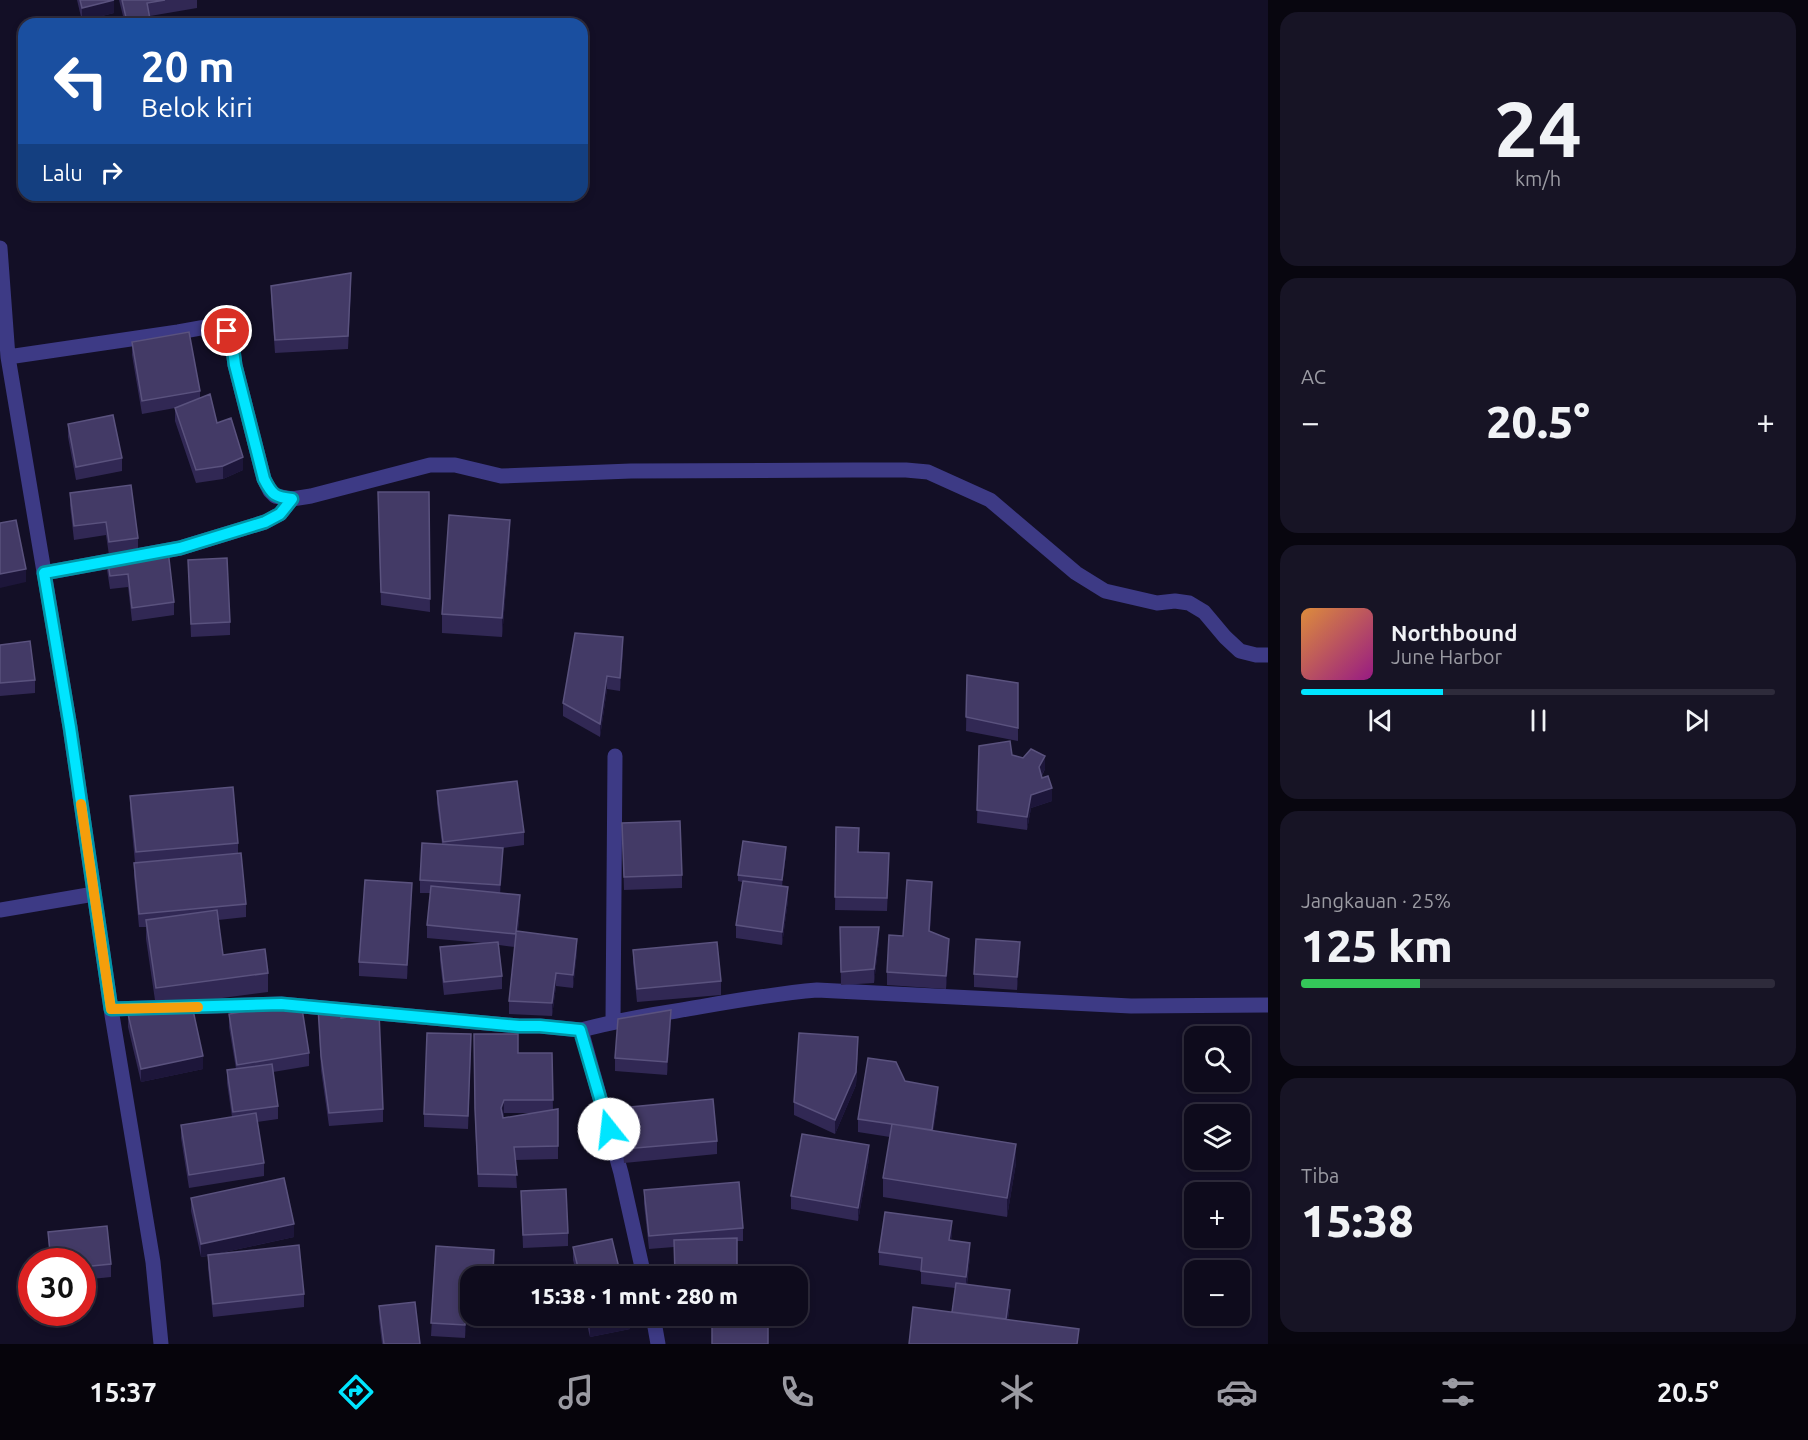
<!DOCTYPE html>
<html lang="id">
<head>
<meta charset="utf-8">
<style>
	:root { --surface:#0e0b1c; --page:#171425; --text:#f1f3f6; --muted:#9b9ba3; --line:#2e2b3b; --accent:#00e5ff }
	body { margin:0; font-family:Ubuntu,sans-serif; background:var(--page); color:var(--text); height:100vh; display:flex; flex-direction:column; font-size:22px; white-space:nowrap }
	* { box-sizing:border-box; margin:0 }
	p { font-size:20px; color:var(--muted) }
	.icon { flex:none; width:33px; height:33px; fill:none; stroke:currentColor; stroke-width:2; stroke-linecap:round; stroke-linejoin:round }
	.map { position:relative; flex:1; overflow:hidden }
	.side { display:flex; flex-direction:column; gap:12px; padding:12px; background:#08060f; width:540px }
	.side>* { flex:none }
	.guide { position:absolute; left:18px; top:18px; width:570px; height:183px; border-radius:18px; box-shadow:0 3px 9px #0003,0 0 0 2px var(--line); background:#1a4fa0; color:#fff; overflow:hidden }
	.controls { position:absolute; left:1184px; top:1026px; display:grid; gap:12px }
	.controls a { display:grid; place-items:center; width:66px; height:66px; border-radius:12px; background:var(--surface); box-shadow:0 3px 9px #0003,0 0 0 2px var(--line); font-size:30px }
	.speed { position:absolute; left:18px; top:1248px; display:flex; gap:12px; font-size:30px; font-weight:700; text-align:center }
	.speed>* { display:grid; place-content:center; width:78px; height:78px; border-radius:50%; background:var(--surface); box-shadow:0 3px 9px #0003,0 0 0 2px var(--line); line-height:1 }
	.speed .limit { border:9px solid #d22; background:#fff; color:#111 }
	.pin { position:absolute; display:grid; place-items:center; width:51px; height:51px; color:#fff; margin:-26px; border:3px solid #fff; border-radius:50%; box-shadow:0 2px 6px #0007 }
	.me { position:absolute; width:66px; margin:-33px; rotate:344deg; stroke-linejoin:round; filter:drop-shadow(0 0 4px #0008) }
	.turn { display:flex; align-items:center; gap:21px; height:126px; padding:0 24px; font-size:27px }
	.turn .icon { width:78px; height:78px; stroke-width:2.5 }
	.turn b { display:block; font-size:42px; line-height:51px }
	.then { display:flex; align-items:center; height:57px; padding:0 24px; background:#0003; gap:12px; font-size:22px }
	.big { font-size:45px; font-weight:800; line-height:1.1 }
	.side .widget { flex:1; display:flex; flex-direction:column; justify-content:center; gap:9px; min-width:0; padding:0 21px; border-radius:18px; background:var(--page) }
	.side .dial { align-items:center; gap:0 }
	.dial b { font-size:78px; line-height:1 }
	.song { display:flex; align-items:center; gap:18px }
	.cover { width:72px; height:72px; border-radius:9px; background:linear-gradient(135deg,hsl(30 70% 55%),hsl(310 70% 35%)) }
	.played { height:6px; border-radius:3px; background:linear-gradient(90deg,var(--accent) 30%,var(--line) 30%) }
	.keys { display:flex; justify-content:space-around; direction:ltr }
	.heat { display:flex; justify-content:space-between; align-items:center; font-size:33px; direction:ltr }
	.charge { height:9px; border-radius:4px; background:linear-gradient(90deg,#34c759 25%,var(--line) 0) }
	.trip { position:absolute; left:460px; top:1266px; width:348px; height:60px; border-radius:18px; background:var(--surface); box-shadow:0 3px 9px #0003,0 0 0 2px var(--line); font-weight:800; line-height:60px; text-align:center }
	.tabs { display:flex; height:96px; justify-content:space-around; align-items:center; background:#06040b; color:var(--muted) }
	.tabs .icon { width:42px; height:42px }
	.tabs .selected { color:var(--accent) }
	.tabs b { font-size:27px; color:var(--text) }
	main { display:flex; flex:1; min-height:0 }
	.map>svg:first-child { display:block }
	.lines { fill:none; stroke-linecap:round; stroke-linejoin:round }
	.street { stroke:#3d3a85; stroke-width:15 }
	.wall { fill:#312854; fill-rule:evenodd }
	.shaded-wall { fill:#1d163a }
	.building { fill:#433a66; stroke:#5a527e; stroke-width:1.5 }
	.route-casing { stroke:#0095a6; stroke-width:15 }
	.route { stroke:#00e5ff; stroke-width:10 }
	.slow { stroke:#f59e0b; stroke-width:10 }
</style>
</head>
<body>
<main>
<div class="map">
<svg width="1268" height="1344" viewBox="0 0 1268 1344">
	<rect width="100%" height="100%" fill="#130f26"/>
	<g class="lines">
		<path class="street" d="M 0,248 L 8,357 L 70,727 L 111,1009 L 153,1262 L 161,1344
			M 8,357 L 178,332 L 217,325 L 227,331 L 232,342 L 235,365 L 264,479 L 270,491 L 275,496 L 292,499 L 311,496 L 430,465 L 455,465 L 501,476 L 631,471 L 853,470 L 906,470 L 928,472 L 990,500 L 1076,573 L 1105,591 L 1157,603 L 1175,601 L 1189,603 L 1204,612 L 1225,637 L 1240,651 L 1256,655 L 1268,655
			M 44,573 L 180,548 L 265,522 L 280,514 L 292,499
			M 0,910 L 94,894
			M 111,1009 L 281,1004 L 519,1026 L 540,1026 L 581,1030 L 621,1173 L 644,1276
			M 613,1022 L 615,756
			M 581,1030 C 612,1022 643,1016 676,1011 C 723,1003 769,994 817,990 L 1131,1006 L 1268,1005
			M 653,1316 L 658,1344"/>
	</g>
	<path class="wall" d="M 77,0 L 114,0 L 114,13 L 82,21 Z
		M 119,0 L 197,0 L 197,8 L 150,16 L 150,24 L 125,24 Z
		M 271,286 L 351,286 L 348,349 L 275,353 L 271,299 Z
		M 132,342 L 200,391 L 200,398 L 217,423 L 243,470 L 223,479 L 196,483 L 175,421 L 175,408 L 142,414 L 132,355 Z
		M 68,424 L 122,458 L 122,471 L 76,480 L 68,437 Z
		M 429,492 L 430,612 L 381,605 L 378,505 Z
		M 70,493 L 138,538 L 138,551 L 109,555 L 106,535 L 74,540 L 70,506 Z
		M 510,539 L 502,637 L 442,633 L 442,614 Z
		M 107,557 L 174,602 L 174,615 L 132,621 L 128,587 L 110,589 L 107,570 Z
		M 188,560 L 230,622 L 230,635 L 191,637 Z
		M 0,645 L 35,680 L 35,693 L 0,696 Z
		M 623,650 L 620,691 L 607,689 L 600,737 L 563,716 L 563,703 Z
		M 967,675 L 1018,683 L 1018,741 L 966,731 Z
		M 979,746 L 1012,755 L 1045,769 L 1042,776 L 1052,801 L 1031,808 L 1027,830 L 977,823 Z
		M 437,791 L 524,832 L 524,845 L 503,848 L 500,893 L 520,908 L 518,931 L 577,952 L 573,988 L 556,986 L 552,1016 L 509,1014 L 509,1001 L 515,947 L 499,945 L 502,976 L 502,989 L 444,995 L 440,961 L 440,947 L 483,943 L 427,938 L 427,925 L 431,893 L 420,893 L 420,880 L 442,844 L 437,804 Z
		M 130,796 L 238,843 L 238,853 L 246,904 L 246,917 L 218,920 L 223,955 L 268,973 L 268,992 L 192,1002 L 203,1069 L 141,1082 L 128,1027 L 128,1014 L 164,1006 L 156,1007 L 146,939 L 146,927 L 139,927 L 134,876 L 134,863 L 135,863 L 130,809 Z
		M 622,823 L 682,875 L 682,888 L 624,890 Z
		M 836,827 L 859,852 L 889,866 L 887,911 L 835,910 Z
		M 786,854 L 782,886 L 788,900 L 782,945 L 736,938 L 736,925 L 742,882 L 738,881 L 738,875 Z
		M 932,895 L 930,931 L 949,952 L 946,989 L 887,985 L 887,972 L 903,936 Z
		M 412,896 L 407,979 L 359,976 L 359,962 Z
		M 840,927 L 879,940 L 874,983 L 841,985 Z
		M 633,950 L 721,981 L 721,995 L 637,1002 L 633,963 Z
		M 1020,955 L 1017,990 L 974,987 L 974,974 Z
		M 318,1007 L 341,1018 L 383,1109 L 383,1122 L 329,1126 L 321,1070 Z
		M 229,1014 L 309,1053 L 309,1066 L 273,1072 L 278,1106 L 278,1119 L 257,1122 L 264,1163 L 264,1176 L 189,1188 L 181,1138 L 181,1125 L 232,1117 L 227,1083 L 227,1070 L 236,1069 L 229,1027 Z
		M 671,1023 L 667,1075 L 615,1071 L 615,1058 Z
		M 474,1034 L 518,1053 L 552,1053 L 553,1110 L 558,1109 L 558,1159 L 515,1160 L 517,1188 L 478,1187 L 475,1122 ZM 504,1113 L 532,1113 L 503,1118 Z
		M 471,1048 L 468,1129 L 424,1127 L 424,1114 Z
		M 858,1050 L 856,1085 L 835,1134 L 794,1115 L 794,1102 Z
		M 905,1081 L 938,1100 L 933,1131 L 1016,1163 L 1007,1217 L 883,1197 L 883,1178 L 890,1137 L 858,1132 L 858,1119 Z
		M 620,1108 L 717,1141 L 717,1154 L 624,1163 L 620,1121 Z
		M 869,1159 L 858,1221 L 791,1209 L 791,1196 Z
		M 644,1190 L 743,1228 L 743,1241 L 737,1241 L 737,1276 L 674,1276 L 674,1247 L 649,1249 L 644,1204 Z
		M 521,1191 L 568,1233 L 568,1246 L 523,1248 Z
		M 191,1198 L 294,1237 L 216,1254 L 304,1294 L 304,1307 L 213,1317 L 208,1268 L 208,1256 L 201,1257 L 191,1211 Z
		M 48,1232 L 111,1264 L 111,1277 L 82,1280 L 82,1262 L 50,1262 Z
		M 952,1234 L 951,1240 L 970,1256 L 967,1285 L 1010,1303 L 1008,1320 L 1079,1344 L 952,1312 L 955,1288 L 921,1284 L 921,1271 L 879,1265 L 879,1252 Z
		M 436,1246 L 494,1263 L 493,1276 L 471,1276 L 471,1285 L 468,1285 L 465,1338 L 431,1336 Z
		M 573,1247 L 621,1276 L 577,1276 L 573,1260 Z
		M 379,1306 L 420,1344 L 382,1344 L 379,1319 Z
		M 585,1316 L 630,1316 L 630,1329 L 590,1337 Z"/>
	<path class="shaded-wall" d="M 114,0 L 114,13 L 82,21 L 82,8 Z
		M 243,457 L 243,470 L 223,479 L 223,466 Z
		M 510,520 L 510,539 L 502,637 L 502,618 Z
		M 26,569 L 26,582 L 0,588 L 0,574 Z
		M 623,637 L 623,650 L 620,691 L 620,678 Z
		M 607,676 L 607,689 L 600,737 L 600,724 Z
		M 1045,756 L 1045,769 L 1039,780 L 1039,767 Z
		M 1052,788 L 1052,801 L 1031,808 L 1027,830 L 1027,817 L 1031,795 Z
		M 786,847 L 786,854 L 782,887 L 782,880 Z
		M 503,848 L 503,861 L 500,898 L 500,885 Z
		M 932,882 L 932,895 L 929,944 L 929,931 Z
		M 412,883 L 412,896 L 407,979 L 407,965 Z
		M 788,887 L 788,900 L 782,945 L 782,932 Z
		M 520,895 L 520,908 L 516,946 L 516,932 Z
		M 879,927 L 879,940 L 874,983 L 874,969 Z
		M 577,939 L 577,952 L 573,988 L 573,975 Z
		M 949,939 L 949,952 L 946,989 L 946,976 Z
		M 1020,942 L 1020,955 L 1017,990 L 1017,977 Z
		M 556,973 L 556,986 L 552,1016 L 552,1003 Z
		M 671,1010 L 671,1023 L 667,1075 L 667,1062 Z
		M 858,1037 L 856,1085 L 835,1134 L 835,1120 Z
		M 203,1056 L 203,1069 L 141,1082 L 141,1069 Z
		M 938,1087 L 938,1100 L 932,1143 L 932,1130 Z
		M 504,1100 L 504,1113 L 501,1121 L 501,1108 Z
		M 1016,1144 L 1016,1163 L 1007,1217 L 1007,1198 Z
		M 869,1145 L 869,1159 L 858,1221 L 858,1208 Z
		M 952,1221 L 952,1234 L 949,1253 L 949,1240 Z
		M 294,1224 L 294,1237 L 201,1257 L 201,1244 Z
		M 970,1243 L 970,1256 L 966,1290 L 966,1277 Z
		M 468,1272 L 468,1285 L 465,1338 L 465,1325 Z
		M 1010,1290 L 1010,1303 L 1005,1338 L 1005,1325 Z
		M 630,1316 L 630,1329 L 590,1337 L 590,1324 Z"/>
	<path class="building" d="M 80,0 L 114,0 L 82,8 Z
		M 122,0 L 165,0 L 147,3 L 150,19 L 127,22 Z
		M 351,273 L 348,336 L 275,340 L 271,286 Z
		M 189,332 L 200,391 L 142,401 L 132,342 Z
		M 210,394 L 217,423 L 231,418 L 243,457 L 223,466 L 196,470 L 175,408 Z
		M 113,415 L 122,458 L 76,467 L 68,424 Z
		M 131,485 L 138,538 L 109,542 L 106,522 L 74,526 L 70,493 Z
		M 378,492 L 429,492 L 430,599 L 381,592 Z
		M 449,515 L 510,520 L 502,618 L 442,614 Z
		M 16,520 L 26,569 L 0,574 L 0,523 Z
		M 168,550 L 174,602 L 132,608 L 128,574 L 110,576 L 107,557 Z
		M 227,558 L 230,622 L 191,624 L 188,560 Z
		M 575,633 L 623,637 L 620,678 L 607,676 L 600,724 L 563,703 Z
		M 30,641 L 35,680 L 0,683 L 0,645 Z
		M 967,675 L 1018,683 L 1018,728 L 966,717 Z
		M 1010,741 L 1012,755 L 1023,758 L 1031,749 L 1045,756 L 1039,767 L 1042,778 L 1048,776 L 1052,788 L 1031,795 L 1027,817 L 977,810 L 979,746 Z
		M 517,781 L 524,832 L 443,842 L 437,791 Z
		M 233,787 L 238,843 L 136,852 L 130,796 Z
		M 680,821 L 682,875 L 624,877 L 622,823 Z
		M 836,827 L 859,828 L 858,852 L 889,853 L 887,898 L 835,897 Z
		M 743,841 L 786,847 L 782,880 L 738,875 Z
		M 422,843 L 503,848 L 500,885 L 420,880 Z
		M 241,853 L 246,904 L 139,914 L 134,863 Z
		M 365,880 L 412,883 L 407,965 L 359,962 Z
		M 907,880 L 932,882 L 929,931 L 949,939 L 946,976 L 887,972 L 889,935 L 903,936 Z
		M 743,881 L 788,887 L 782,932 L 736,925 Z
		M 431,886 L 520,895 L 516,932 L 517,931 L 577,939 L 573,975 L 556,973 L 552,1003 L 509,1001 L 516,934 L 427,925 Z
		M 217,910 L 223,955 L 265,949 L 268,973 L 156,988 L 146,920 Z
		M 840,927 L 879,927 L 874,969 L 841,972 Z
		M 976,939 L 1020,942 L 1017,977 L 974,974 Z
		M 498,942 L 502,976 L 444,982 L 440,947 Z
		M 717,942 L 721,981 L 637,989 L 633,950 Z
		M 191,1001 L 203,1056 L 141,1069 L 128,1014 Z
		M 301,1002 L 309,1053 L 237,1065 L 229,1014 Z
		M 341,1006 L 341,1018 L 379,1012 L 383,1109 L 329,1113 L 321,1056 L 318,1007 Z
		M 671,1010 L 667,1062 L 615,1058 L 618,1019 Z
		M 427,1033 L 471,1034 L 468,1116 L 424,1114 Z
		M 799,1033 L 858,1037 L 856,1072 L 835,1120 L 794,1102 Z
		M 474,1034 L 518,1034 L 518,1053 L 552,1053 L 553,1100 L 504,1100 L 501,1108 L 503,1118 L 558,1109 L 558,1146 L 514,1147 L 517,1175 L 478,1174 L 475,1109 Z
		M 868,1058 L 896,1062 L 905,1081 L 938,1087 L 932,1130 L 858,1119 Z
		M 272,1064 L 278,1106 L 233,1112 L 227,1070 Z
		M 713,1099 L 717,1141 L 624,1149 L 620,1108 Z
		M 256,1113 L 264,1163 L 189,1175 L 181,1125 Z
		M 892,1124 L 1016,1144 L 1007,1198 L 883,1178 Z
		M 802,1134 L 869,1145 L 858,1208 L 791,1196 Z
		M 284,1178 L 294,1224 L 201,1244 L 191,1198 Z
		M 739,1182 L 743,1228 L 649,1236 L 644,1190 Z
		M 566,1189 L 568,1233 L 523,1235 L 521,1191 Z
		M 885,1212 L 952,1221 L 949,1240 L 970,1243 L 966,1277 L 921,1271 L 922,1258 L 879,1252 Z
		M 107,1226 L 111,1264 L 82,1267 L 82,1262 L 51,1262 L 48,1232 Z
		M 737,1238 L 737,1276 L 705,1276 L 705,1273 L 675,1274 L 674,1240 Z
		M 612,1239 L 621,1276 L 580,1276 L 573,1247 Z
		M 299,1245 L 304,1294 L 213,1304 L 208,1255 Z
		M 436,1246 L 494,1250 L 493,1273 L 468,1272 L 465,1325 L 431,1323 Z
		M 956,1283 L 1010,1290 L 1006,1319 L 952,1312 Z
		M 415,1302 L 420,1344 L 384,1344 L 379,1306 Z
		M 913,1307 L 1079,1329 L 1077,1344 L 909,1344 Z
		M 588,1316 L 630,1316 L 590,1324 Z
		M 712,1316 L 768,1316 L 768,1344 L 712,1344 Z"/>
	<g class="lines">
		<defs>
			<path id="route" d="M 227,331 L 232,342 L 235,365 L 264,479 C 272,495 275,497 292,499 L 280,514 L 265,522 L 180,548 L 44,573 L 70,727 L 111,1009 L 281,1004 L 519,1026 L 540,1026 L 580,1030 L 609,1129"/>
		</defs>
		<use href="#route" class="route-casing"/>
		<use href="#route" class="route"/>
		<path class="slow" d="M 81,804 L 111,1009 L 198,1007"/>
	</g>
</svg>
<div class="controls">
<a><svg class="icon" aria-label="search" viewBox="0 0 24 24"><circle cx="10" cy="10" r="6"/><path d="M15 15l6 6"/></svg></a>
<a><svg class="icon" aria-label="layers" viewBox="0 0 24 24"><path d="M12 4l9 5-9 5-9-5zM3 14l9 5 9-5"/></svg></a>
<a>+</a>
<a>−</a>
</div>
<div class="speed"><div class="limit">30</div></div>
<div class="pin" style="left:227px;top:331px;background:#d93025"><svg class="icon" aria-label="arrive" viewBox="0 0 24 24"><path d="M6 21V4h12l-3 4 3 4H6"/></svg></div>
<svg class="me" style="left:609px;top:1129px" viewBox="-20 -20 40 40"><circle r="19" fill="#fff"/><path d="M0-13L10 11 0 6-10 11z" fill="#00e5ff"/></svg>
<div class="trip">15:38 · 1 mnt · 280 m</div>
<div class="guide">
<div class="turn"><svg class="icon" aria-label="left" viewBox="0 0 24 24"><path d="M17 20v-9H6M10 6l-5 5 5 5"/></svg><div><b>20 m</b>Belok kiri</div></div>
<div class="then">Lalu<svg class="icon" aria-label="right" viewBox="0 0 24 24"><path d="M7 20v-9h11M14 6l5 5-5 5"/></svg></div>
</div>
</div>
<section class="side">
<div class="widget dial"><b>24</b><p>km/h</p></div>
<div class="widget"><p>AC</p>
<div class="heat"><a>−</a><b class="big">20.5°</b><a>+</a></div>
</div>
<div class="widget">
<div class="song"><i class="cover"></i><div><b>Northbound</b><p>June Harbor</p></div></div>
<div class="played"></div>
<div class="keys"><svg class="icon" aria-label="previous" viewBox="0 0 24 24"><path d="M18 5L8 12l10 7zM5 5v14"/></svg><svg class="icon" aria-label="pause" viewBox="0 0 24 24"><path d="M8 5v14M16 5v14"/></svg><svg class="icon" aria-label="next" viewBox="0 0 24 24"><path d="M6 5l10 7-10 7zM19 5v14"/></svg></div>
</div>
<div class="widget"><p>Jangkauan · 25%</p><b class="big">125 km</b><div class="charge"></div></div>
<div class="widget"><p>Tiba</p><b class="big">15:38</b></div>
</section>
</main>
<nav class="tabs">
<b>15:37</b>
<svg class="icon selected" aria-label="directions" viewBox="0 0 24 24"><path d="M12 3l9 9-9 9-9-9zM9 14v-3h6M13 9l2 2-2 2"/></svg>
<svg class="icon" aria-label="music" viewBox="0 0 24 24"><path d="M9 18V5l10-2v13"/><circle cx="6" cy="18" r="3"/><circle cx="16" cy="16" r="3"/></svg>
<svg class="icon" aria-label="phone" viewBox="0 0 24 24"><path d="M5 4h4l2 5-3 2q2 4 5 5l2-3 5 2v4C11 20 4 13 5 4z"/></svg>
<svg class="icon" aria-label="climate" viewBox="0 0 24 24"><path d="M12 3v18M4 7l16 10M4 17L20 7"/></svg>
<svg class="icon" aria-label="car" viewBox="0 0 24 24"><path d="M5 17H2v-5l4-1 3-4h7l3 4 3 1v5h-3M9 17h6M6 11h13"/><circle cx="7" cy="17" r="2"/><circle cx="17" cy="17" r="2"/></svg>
<svg class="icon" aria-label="filters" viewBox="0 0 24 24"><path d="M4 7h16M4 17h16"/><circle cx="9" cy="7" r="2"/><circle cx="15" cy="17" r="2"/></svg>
<b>20.5°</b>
</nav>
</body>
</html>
